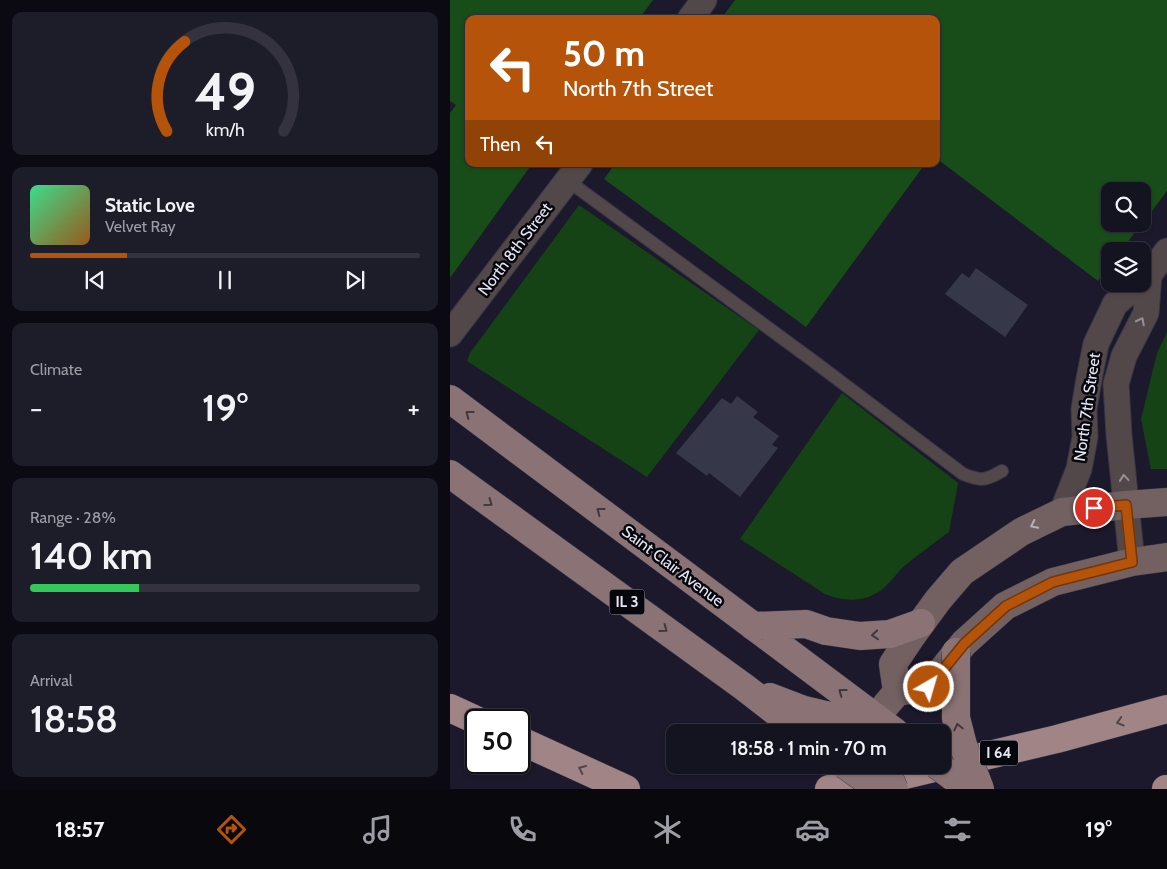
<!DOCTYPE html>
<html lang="en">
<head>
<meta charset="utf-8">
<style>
	:root { --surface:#141320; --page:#1d1c29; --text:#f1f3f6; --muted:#9d9ea5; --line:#33323e; --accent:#b45309 }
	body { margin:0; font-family:Cabin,sans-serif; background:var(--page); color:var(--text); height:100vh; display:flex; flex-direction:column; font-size:19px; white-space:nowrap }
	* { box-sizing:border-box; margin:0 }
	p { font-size:16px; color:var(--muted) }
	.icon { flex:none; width:28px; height:28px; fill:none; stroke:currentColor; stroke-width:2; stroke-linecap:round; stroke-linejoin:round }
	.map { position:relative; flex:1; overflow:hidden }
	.sheet { display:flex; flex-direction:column; gap:12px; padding:12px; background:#0b0a12; width:450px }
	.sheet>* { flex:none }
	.top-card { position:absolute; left:15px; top:15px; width:475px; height:152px; border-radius:10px; box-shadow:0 1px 4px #0004,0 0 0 1px var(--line); background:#b45309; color:#fff; overflow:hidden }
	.fabs { position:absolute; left:651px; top:182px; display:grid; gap:10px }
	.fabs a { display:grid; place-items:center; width:50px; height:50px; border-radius:10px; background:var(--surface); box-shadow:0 1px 4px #0004,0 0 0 1px var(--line); font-size:25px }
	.speed { position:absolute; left:15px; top:709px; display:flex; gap:10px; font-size:25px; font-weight:700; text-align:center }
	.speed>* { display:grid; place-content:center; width:65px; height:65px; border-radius:50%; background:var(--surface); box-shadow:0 1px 4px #0004,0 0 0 1px var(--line); line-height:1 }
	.speed .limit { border:2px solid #111; border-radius:8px; background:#fff; color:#111 }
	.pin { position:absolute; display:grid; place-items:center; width:42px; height:42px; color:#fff; margin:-21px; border:2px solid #fff; border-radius:50%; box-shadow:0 1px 5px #0007 }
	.me { position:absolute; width:55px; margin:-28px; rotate:38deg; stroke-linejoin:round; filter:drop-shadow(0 0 4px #0008) }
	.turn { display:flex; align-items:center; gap:18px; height:105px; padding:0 15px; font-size:22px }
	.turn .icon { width:65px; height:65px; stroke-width:2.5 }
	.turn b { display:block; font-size:35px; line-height:42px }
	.then { display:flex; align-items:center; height:48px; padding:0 15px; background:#0003; gap:10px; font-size:19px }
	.big { font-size:38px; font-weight:600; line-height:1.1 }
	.sheet .widget { flex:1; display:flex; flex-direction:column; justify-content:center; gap:8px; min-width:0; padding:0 18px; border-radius:10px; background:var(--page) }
	.sheet .dial { align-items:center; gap:0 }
	.dial svg { height:130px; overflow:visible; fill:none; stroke:var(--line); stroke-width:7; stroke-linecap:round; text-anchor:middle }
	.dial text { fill:var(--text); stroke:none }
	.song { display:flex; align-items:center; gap:15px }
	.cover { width:60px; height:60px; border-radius:8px; background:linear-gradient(135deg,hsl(150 70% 55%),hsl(30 70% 35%)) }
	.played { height:5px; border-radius:2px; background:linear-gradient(90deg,var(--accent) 25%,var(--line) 25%) }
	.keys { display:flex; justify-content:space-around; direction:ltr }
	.heat { display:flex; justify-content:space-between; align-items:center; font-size:28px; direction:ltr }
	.charge { height:8px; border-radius:4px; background:linear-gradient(90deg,#34c759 28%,var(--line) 0) }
	.trip { position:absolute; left:216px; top:724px; width:285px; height:50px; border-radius:10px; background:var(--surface); box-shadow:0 1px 4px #0004,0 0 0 1px var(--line); font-weight:600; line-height:50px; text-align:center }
	.menu { display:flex; height:80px; justify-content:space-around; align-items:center; background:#08080d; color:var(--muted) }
	.menu .icon { width:35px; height:35px }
	.menu .selected { color:var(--accent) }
	.menu b { font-size:22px; color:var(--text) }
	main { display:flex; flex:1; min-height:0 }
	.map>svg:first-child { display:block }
	.green { fill:#164316 }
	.forest { fill:#184d19 }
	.building { fill:#37374a }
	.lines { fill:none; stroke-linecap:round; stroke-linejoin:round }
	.service-casing { stroke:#373647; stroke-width:14 }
	.minor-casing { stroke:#373647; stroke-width:27 }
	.secondary-casing { stroke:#373647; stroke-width:29 }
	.primary-casing { stroke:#373647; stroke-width:29 }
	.motorway-casing { stroke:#373647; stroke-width:29 }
	.service { stroke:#534849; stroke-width:12 }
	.minor { stroke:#534849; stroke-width:25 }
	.secondary { stroke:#736162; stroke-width:28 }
	.primary { stroke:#8b7375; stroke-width:28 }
	.motorway { stroke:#a18586; stroke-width:28 }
	.primary-bridge-casing { stroke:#373647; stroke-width:29; stroke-linecap:butt }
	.primary-bridge { stroke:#8b7375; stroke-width:28 }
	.oneway { stroke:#958f96 }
	.oneway2 { stroke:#42373c }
	.oneway3 { stroke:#b8b1b9 }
	.oneway4 { stroke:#54464a }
	.route-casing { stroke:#753606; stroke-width:12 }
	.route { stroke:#b45309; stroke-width:9 }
	.labels { text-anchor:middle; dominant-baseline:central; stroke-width:5; stroke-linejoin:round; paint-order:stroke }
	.shield { fill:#06060d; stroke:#a3a3ae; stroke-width:1 }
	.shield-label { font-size:15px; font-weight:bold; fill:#e6e6f3 }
	.street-label { font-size:16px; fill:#e6e6f3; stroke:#06060d }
</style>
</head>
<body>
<main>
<section class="sheet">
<div class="widget dial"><svg viewBox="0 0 100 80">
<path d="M14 69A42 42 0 1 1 86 69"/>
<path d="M14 69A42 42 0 0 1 25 14" stroke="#b45309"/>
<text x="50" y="56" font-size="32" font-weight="700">49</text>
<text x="50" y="72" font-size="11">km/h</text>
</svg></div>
<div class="widget">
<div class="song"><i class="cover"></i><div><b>Static Love</b><p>Velvet Ray</p></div></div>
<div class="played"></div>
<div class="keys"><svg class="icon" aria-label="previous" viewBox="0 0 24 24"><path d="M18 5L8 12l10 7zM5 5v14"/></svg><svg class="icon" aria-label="pause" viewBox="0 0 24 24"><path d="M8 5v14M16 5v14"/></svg><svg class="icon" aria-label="next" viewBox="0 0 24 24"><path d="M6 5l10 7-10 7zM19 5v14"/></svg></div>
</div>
<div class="widget"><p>Climate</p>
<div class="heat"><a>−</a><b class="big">19°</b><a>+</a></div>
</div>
<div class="widget"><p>Range · 28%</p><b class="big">140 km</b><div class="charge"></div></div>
<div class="widget"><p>Arrival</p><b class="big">18:58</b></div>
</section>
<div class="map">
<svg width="717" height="789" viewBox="0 0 717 789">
	<rect width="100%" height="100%" fill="#1b192b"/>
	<path class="green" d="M 129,205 L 309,330 L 197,477 L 17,361 L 20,353 Z
		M 717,332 L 717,469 L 701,469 L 691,419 L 707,353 Z
		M 392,393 L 508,483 L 499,532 C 483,544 467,555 452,568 C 446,575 440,582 434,588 C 415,603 396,602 375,594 L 290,539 Z"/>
	<path class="forest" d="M 0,0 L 203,0 L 189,19 L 19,19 L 19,164 L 82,164 L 0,278 L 0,113 L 6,105 L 0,101 Z
		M 285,0 L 717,0 L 717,191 L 693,223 L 692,191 L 660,191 L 660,224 L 692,224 L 670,251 L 660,251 L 660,265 L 648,281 L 486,158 L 486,19 L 271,19 Z
		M 165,164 L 475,164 L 356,327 L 154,179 Z"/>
	<path class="building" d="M 526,268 L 578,305 L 555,337 L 495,294 L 512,273 L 519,278 Z
		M 287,396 L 308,412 L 303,417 L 329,436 L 322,445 L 328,448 L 290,497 L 259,473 L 257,476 L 226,453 L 272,398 L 281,404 Z"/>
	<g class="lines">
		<defs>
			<path id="service" d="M 117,180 L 366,363 L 513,474 C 531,481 535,481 552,471"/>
			<path id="minor" d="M 240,19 L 254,0
				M 692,280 L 699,275 L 717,251
				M 0,334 L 130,164
				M 612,512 L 629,469 L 635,437 L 634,409 L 639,379 L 646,344 L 665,304 L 688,284
				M 682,562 L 669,435 L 666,384 L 674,356 L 696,313 L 699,275"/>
			<path id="secondary" d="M 447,692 L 443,664 L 461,637 L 488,600 L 512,572 L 571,532 L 612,512 L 676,505 L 717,502
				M 436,705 L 447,692 L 479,687 L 514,643 L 555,606 L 603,582 L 682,562 L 717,557"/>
			<path id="primary" d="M 0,399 L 445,732
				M 0,474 L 294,687 L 352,732
				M 303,626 L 356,624 L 376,631 L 410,636 L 440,634 L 471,623
				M 320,697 L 354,710 L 388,718 L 425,717 L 425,724"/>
			<path id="motorway" d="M 0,708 L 26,720
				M 69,740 L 176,789
				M 379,789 L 442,778 L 607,739 L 717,709
				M 716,789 L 717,789"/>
		</defs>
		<use href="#service" class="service-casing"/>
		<use href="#minor" class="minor-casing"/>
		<use href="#secondary" class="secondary-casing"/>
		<use href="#primary" class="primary-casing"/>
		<use href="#motorway" class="motorway-casing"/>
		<use href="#service" class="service"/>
		<use href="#minor" class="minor"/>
		<use href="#secondary" class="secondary"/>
		<use href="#primary" class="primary"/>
		<use href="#motorway" class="motorway"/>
		<defs>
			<path id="primary-bridge" d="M 506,652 L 506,718 L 513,745 L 530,789
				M 395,765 L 429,789
				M 434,765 L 444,789
				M 487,765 L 519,789"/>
		</defs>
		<use href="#primary-bridge" class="primary-bridge-casing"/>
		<use href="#primary-bridge" class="primary-bridge"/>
	</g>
	<defs><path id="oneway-chevron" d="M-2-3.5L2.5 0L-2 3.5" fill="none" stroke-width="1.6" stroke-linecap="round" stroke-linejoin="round" transform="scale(1.25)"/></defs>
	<g class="oneway">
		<use href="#oneway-chevron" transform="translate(691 321) rotate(-63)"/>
		<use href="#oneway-chevron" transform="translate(674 478) rotate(-95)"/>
	</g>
	<g class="oneway2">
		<use href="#oneway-chevron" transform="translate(19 414) rotate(-143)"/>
		<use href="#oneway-chevron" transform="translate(39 503) rotate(36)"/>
		<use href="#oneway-chevron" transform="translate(150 511) rotate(-143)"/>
		<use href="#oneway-chevron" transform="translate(214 629) rotate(36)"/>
		<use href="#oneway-chevron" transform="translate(425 635) rotate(175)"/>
		<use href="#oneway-chevron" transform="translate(392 692) rotate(-143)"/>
		<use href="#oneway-chevron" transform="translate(508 727) rotate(-103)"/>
	</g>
	<use class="oneway3" href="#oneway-chevron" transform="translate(584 525) rotate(154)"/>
	<g class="oneway4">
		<use href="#oneway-chevron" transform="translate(670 722) rotate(164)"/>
		<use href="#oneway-chevron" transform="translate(132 769) rotate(-155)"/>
	</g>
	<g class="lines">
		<defs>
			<path id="route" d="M 479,687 L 514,644 L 556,606 L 603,582 L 682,562 L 676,505 L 644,508"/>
		</defs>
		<use href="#route" class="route-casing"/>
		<use href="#route" class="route"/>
	</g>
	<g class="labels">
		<g class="shield">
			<rect x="159.5" y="589.5" width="35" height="25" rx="4"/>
			<rect x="530" y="740.5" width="38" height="25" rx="4"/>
		</g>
		<g class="shield-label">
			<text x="177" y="602">IL 3</text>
			<text x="549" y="753">I 64</text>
		</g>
		<g class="street-label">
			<text transform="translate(65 249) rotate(-53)">North 8th Street</text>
			<text transform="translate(637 407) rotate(-82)">North 7th Street</text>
			<text transform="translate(223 566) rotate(37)">Saint Clair Avenue</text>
		</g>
	</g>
</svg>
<div class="fabs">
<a><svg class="icon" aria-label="search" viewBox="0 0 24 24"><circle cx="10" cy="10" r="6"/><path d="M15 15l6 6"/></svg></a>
<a><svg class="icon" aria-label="layers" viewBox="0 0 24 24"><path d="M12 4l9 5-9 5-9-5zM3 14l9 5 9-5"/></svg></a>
</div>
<div class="speed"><div class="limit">50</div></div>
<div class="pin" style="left:644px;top:508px;background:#d93025"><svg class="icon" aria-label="arrive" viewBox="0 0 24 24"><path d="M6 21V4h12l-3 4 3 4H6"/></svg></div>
<svg class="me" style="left:479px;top:687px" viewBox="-20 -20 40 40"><circle r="17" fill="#b45309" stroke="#fff" stroke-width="3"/><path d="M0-11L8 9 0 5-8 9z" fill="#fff"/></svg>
<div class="trip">18:58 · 1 min · 70 m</div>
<div class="top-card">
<div class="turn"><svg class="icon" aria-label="left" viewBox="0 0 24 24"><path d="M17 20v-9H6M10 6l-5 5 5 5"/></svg><div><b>50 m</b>North 7th Street</div></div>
<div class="then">Then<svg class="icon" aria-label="left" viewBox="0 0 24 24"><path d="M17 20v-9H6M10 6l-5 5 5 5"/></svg></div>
</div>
</div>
</main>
<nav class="menu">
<b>18:57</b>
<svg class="icon selected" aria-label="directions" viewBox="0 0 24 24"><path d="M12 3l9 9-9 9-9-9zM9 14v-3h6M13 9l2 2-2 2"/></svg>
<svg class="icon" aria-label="music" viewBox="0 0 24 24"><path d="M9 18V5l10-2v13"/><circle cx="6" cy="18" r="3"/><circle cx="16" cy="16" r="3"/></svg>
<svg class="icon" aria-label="phone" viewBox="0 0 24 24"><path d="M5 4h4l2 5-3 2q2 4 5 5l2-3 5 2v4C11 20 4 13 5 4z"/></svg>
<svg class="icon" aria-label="climate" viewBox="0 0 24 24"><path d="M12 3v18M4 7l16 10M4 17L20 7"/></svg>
<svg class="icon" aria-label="car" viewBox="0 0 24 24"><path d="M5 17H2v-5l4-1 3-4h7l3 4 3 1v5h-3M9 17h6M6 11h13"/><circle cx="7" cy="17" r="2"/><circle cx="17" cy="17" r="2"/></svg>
<svg class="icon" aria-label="filters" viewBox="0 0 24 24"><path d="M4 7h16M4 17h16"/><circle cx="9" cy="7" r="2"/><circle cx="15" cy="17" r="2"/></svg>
<b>19°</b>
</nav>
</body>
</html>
